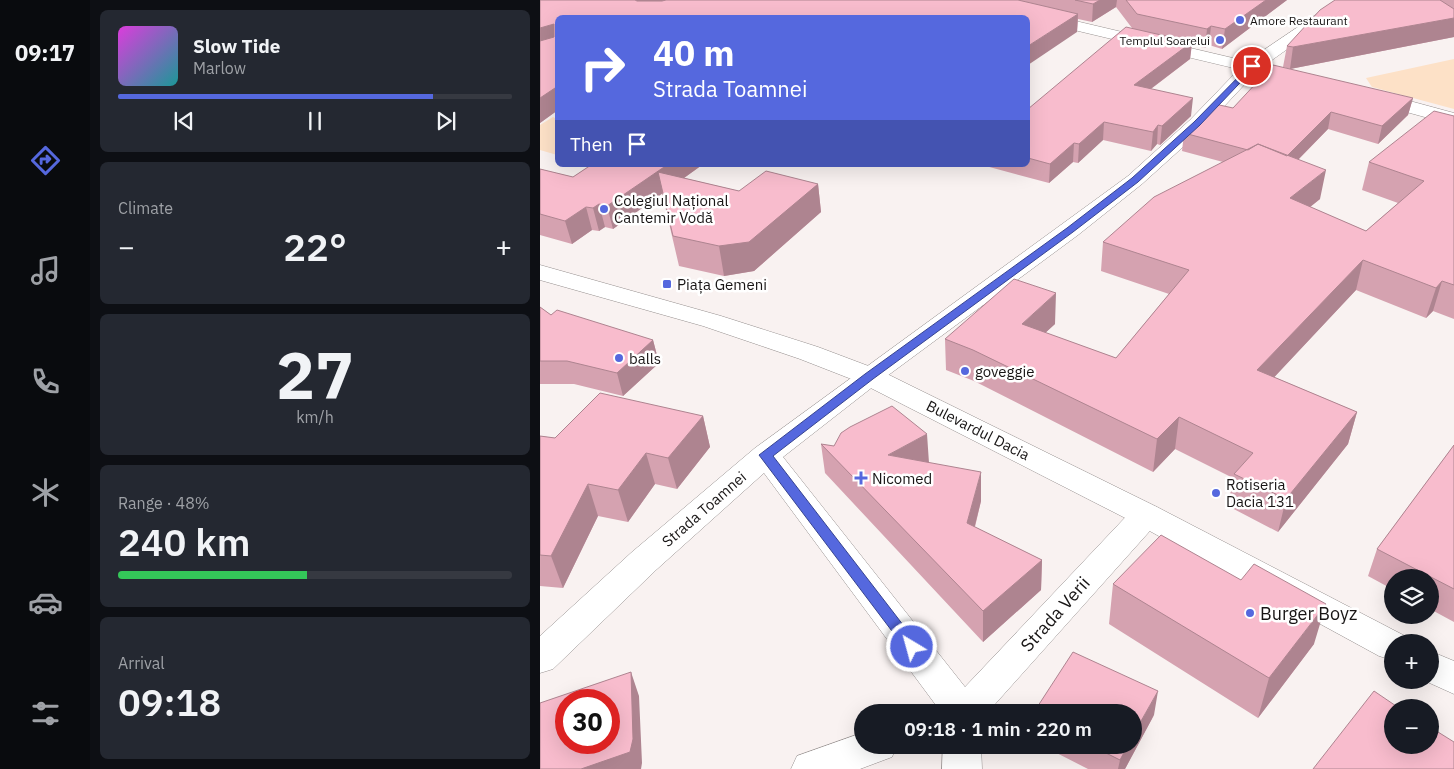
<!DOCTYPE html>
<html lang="en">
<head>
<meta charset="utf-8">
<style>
	:root { --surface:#171b24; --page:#242831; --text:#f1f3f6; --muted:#9ea1a6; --line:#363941; --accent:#5568de }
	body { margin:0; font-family:"IBM Plex Sans",sans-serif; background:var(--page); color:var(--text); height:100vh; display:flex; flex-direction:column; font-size:19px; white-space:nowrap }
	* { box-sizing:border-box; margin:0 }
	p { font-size:16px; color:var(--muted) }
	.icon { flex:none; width:28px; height:28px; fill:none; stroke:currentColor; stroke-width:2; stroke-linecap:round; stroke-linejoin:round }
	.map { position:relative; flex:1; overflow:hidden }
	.side { display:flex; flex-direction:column; gap:10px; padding:10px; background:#0d0f14; width:450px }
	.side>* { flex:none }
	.banner { position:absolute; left:15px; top:15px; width:475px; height:152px; border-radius:8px; box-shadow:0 5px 20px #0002; background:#5568de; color:#fff; overflow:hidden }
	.controls { position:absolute; left:844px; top:569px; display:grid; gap:10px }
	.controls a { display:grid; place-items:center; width:55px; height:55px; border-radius:50%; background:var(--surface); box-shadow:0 5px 20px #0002; font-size:25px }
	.speed { position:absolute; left:15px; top:689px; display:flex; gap:10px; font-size:25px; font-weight:700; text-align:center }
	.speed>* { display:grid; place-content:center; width:65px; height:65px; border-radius:50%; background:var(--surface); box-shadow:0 5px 20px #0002; line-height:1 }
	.speed .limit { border:8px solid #d22; background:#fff; color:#111 }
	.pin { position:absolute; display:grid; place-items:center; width:42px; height:42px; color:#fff; margin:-21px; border:2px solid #fff; border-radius:50%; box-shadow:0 1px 5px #0007 }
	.me { position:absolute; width:55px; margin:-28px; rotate:323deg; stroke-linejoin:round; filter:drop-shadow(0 0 4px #0008) }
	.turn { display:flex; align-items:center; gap:18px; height:105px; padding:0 15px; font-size:22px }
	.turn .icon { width:65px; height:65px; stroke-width:2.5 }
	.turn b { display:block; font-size:35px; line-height:42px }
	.then { display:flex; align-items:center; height:48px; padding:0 15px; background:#0003; gap:10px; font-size:19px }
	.big { font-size:38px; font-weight:600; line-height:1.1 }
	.side .widget { flex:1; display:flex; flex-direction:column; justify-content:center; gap:8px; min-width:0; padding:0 18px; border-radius:8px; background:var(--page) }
	.side .dial { align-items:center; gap:0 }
	.dial b { font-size:65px; line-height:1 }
	.song { display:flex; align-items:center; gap:15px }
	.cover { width:60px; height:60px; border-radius:8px; background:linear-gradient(135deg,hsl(300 70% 55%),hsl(180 70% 35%)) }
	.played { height:5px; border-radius:2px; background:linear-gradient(90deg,var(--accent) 80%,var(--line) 80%) }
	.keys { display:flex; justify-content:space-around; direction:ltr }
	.heat { display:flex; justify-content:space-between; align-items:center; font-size:28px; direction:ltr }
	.charge { height:8px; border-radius:4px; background:linear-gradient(90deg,#34c759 48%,var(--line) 0) }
	.trip { position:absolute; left:314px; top:704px; width:288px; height:50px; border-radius:25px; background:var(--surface); box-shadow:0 5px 20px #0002; font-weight:600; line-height:50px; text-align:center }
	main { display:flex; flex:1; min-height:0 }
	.dock { display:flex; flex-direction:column; width:90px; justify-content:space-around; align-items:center; background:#090b0e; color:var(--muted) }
	.dock .icon { width:35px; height:35px }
	.dock .selected { color:var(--accent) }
	.dock b { font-size:22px; color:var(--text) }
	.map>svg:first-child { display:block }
	.green { fill:#fde1c7 }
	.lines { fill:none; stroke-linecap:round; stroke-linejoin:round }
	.street-casing { stroke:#958f8e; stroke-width:1 }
	.secondary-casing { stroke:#958f8e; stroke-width:1 }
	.street { fill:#fff; fill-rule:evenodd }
	.secondary { fill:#fff; fill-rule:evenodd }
	.wall { fill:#d5a2b0 }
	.shaded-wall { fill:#ae8490 }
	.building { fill:#f8bccd; stroke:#ae8490; fill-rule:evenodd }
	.route { fill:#5568de; stroke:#374490 }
	.poi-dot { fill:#5568de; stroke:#fff; stroke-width:2 }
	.labels { text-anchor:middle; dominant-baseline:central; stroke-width:5; stroke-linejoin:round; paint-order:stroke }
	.far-poi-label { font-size:12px; fill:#181515; stroke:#fff; text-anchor:start }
	.poi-label { font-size:15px; fill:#181515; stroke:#fff; text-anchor:start }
	.street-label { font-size:15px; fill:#181515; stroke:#fff }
	.near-poi-label { font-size:18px; fill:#181515; stroke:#fff; text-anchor:start }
	.near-street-label { font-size:18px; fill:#181515; stroke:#fff }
</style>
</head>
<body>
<main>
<nav class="dock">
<b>09:17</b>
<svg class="icon selected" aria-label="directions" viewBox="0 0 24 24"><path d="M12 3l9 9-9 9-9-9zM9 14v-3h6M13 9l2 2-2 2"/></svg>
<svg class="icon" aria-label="music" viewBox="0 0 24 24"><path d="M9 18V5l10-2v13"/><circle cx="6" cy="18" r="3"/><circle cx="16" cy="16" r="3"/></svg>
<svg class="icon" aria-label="phone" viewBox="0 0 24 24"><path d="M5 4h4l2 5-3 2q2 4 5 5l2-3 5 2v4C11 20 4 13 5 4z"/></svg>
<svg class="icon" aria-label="climate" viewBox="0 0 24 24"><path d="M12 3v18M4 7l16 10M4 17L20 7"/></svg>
<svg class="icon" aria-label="car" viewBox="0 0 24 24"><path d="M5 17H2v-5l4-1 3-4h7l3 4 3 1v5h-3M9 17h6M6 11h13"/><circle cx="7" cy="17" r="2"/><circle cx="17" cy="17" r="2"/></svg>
<svg class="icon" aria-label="filters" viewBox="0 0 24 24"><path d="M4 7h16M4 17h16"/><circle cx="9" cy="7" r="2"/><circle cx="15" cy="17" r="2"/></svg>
</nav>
<section class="side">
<div class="widget">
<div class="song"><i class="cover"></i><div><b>Slow Tide</b><p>Marlow</p></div></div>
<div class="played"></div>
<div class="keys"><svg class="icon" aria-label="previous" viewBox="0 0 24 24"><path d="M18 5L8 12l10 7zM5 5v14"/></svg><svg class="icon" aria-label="pause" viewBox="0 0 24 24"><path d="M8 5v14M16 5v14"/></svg><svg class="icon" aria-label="next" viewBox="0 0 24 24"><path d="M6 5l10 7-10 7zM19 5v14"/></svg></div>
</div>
<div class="widget"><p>Climate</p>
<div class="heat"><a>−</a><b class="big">22°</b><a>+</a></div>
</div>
<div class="widget dial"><b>27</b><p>km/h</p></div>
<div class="widget"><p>Range · 48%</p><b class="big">240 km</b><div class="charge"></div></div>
<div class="widget"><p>Arrival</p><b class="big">09:18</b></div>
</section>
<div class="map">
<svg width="914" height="769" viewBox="0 0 914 769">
	<rect width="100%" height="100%" fill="#f9f2f1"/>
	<path class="green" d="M 914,59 L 914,109 L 832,87 L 826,78 Z
		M 13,117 L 17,119 L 17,155 L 0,150 L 0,125 Z"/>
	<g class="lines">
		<defs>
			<path id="street" d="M 798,0 L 816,0 L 718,70 L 664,128 L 602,184 L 538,235 L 339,382 L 243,457 L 425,687 L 595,507 L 606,504 L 617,507 L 622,515 L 617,523 L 448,712 L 401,712 L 224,473 L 116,570 L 13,669 L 0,673 L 0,636 L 92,552 L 215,448 L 588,176 L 650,120 L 706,62 Z
				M 322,733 L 322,745 L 357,745 L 352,757 L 320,769 L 251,769 L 257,756 Z
				M 403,745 L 441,745 L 442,769 L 402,769 Z"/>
			<path id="secondary" d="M 418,0 L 446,0 L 765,75 L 771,76 L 774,80 L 771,84 L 765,85 L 488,19 L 488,18 L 480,18 L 426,5 L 421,3 Z
				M 833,91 L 914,113 L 914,125 L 826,101 L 824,97 L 826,93 Z
				M 0,265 L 181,316 L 278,347 L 339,370 L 617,507 L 865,636 L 868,642 L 852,642 L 852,660 L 839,656 L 595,523 L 319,382 L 260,359 L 163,326 L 0,280 Z
				M 890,651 L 914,661 L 914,694 L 883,680 L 890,680 Z"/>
		</defs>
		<use href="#street" class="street-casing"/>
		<use href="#secondary" class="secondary-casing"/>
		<use href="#street" class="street"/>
		<use href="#secondary" class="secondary"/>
	</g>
	<path class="wall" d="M 0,0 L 747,0 L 682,49 L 669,45 L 665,48 L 652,45 L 650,59 L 611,89 L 651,116 L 620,145 L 617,144 L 611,151 L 563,140 L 538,163 L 533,162 L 509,183 L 442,165 L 488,165 L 488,109 L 592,28 L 576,7 L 552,22 L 538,19 L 537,32 L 18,18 L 18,110 L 0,123 Z
		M 795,0 L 914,0 L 914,37 L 750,69 L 743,67 L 747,46 Z
		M 873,98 L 868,115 L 838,144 L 788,129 L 758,160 L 780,199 L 770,207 L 826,231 L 858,203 L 822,190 L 829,162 L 914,116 L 914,319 L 893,311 L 886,318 L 816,290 L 734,377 L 817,412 L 808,444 L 738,532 L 688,506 L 693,478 L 635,449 L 613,472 L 434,381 L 406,370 L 405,339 L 515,324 L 505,333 L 576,358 L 629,294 L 561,271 L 563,242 L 683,162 L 642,151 L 644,133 L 693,108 Z
		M 51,165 L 162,165 L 144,178 L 199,191 L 278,184 L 281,212 L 214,271 L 184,276 L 139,266 L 122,193 L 73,229 L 65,227 L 59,231 L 52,230 L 32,244 L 0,235 L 0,169 L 33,177 Z
		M 0,307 L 11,315 L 113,340 L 119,363 L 83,396 L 34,384 L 0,384 Z
		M 163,416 L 170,447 L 137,489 L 115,484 L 88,522 L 58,516 L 23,588 L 0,586 L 0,436 L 15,438 Z
		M 281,444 L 389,463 L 441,501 L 435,527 L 502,560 L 501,590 L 443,642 L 285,473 Z
		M 914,445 L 914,622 L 890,609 L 890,578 L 852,578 L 852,589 L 828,576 L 837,549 Z
		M 573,584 L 774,644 L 718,718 L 569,624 Z
		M 614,715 L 585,769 L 548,769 L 501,745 L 592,745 Z"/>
	<path class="shaded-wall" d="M 95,0 L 138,0 L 102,13 Z
		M 560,0 L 577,0 L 576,7 L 552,22 L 553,4 Z
		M 726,0 L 747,0 L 682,49 L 685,29 Z
		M 538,14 L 537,32 L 488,65 L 488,46 Z
		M 914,18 L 914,37 L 750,69 L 753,47 Z
		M 14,24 L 18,36 L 0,49 L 0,28 Z
		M 671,26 L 669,45 L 665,48 L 667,29 Z
		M 652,42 L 650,59 L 592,103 L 594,85 Z
		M 18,86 L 18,110 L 0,123 L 0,98 Z
		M 653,98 L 651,116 L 620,145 L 622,126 Z
		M 873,98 L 868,115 L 838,144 L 842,126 Z
		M 791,112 L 788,129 L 741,177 L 744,159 Z
		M 564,122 L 563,140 L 538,163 L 539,144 Z
		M 618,125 L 617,144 L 611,151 L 613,132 Z
		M 534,143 L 533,162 L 509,183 L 510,164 Z
		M 127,165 L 162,165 L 73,229 L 67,206 Z
		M 786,170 L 780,199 L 745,227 L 750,198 Z
		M 278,184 L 281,212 L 214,271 L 184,276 L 179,246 Z
		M 59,204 L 65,227 L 59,231 L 53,208 Z
		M 46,207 L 52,230 L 32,244 L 25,221 Z
		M 823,260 L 816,290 L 711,402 L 717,370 Z
		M 902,281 L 893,311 L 886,318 L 896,288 Z
		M 516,293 L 515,324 L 481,355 L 482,324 Z
		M 113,340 L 119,363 L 83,396 L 77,373 Z
		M 817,412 L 808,444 L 738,532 L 746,499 Z
		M 163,416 L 170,447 L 137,489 L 128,458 Z
		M 639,417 L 635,449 L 613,472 L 617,439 Z
		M 387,434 L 389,463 L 348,455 Z
		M 106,453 L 115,484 L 88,522 L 78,490 Z
		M 441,472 L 441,501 L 428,553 L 427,523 Z
		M 48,484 L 58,516 L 23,588 L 11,556 Z
		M 502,560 L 501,590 L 443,642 L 443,611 Z
		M 786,604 L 774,644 L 718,718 L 729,678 Z
		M 91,672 L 99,696 L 102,763 L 101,769 L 41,769 Z
		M 618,691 L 614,715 L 585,769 L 578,769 L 580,760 L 588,745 L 592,745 L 592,737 Z"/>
	<path class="building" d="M 0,0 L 95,0 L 97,1 L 122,1 L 126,0 L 478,0 L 538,14 L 488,46 L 488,18 L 18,18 L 18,86 L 0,98 L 0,41 L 14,37 L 14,24 L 0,28 Z
		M 535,0 L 560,0 L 553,4 Z
		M 586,0 L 726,0 L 685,29 L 671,26 L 667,29 L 597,14 Z
		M 795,0 L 900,0 L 914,9 L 914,18 L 753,47 L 747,46 L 780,10 Z
		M 586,27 L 652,42 L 594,85 L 653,98 L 622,126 L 618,125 L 613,132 L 564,122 L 539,144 L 534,143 L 510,164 L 488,158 L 488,109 Z
		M 733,65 L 873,98 L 842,126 L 791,112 L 747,156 L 718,144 L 708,150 L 644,133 L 675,104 L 693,108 Z
		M 894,111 L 914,116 L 914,285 L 902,281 L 896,288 L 823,260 L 717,370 L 817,412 L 746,499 L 694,474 L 713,453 L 639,417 L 617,439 L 433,350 L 405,339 L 474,279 L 516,293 L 482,324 L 576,358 L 649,270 L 563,242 L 614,197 L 718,144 L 786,170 L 750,198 L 826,231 L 884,181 L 829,162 Z
		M 51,165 L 127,165 L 67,206 L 59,204 L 53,208 L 46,207 L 25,221 L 0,214 L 0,169 L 33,177 Z
		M 226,171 L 278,184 L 209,242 L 179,246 L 133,236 L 118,172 L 199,191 Z
		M 0,307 L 11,315 L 17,310 L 113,340 L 77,373 L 27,361 L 0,361 Z
		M 60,393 L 163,416 L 128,458 L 106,453 L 78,490 L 48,484 L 11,556 L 0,555 L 0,436 L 15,438 Z
		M 352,406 L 387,434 L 348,455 L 441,472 L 427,523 L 502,560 L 443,611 L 281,444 L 294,446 L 301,433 L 310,427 Z
		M 914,445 L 914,589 L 837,549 Z
		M 621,535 L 701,580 L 714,564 L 786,604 L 729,678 L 573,584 Z
		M 533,652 L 618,691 L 592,737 L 592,712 L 494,712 Z
		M 91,672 L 93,739 L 90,752 L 41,769 L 0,769 L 0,703 ZM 26,700 L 69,700 L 69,742 L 26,742 Z
		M 834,691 L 859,708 L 852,708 L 852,745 L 890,745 L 890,727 L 914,742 L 914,769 L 773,769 Z
		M 550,745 L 588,745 L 580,760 Z"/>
	<path class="route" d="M 710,65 L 716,66 L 660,125 L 598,182 L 533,232 L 333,379 L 233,456 L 377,643 L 379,647 L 377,651 L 372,653 L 367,651 L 219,455 L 325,374 L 527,228 L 592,178 L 654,122 Z"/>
	<g class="poi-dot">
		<circle cx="700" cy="20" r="5"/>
		<circle cx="680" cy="40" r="5"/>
		<circle cx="64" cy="209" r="5"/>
		<rect x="122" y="279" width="10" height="10" rx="2.5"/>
		<circle cx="79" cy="358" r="5"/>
		<circle cx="425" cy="371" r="5"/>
		<path d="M318.5 470.5h5v5h5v5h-5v5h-5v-5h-5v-5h5z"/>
		<circle cx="676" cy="493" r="5"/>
		<circle cx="710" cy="613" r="5"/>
	</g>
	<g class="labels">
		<g class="far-poi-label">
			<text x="710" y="20">Amore Restaurant</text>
			<text x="670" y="40" text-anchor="end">Templul Soarelui</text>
		</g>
		<g class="poi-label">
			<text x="74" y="200">Colegiul Național<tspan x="74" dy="17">Cantemir Vodă</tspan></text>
			<text x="137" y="284">Piața Gemeni</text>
			<text x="89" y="358">balls</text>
			<text x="435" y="371">goveggie</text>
			<text x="332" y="478">Nicomed</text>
			<text x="686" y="484">Rotiseria<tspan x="686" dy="17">Dacia 131</tspan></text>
		</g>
		<g class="street-label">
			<text transform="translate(438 430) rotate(27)">Bulevardul Dacia</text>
			<text transform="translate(164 509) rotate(-41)">Strada Toamnei</text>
		</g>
		<g class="near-poi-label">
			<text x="720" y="613">Burger Boyz</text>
		</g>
		<g class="near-street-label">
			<text transform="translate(515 614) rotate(-48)">Strada Verii</text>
		</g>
	</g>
</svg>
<div class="controls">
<a><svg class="icon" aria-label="layers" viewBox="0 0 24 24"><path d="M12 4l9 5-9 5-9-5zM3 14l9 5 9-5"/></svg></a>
<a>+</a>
<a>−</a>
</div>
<div class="speed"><div class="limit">30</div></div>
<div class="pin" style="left:712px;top:66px;background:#d93025"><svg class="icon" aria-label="arrive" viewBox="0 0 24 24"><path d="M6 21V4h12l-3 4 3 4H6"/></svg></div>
<svg class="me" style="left:372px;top:647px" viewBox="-20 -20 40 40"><circle r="17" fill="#5568de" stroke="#fff" stroke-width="3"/><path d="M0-11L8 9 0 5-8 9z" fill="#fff"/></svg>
<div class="trip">09:18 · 1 min · 220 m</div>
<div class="banner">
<div class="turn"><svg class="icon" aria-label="right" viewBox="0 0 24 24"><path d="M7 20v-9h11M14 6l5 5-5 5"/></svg><div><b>40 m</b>Strada Toamnei</div></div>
<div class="then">Then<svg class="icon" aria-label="arrive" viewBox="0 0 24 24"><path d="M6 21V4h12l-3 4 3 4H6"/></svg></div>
</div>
</div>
</main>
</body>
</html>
